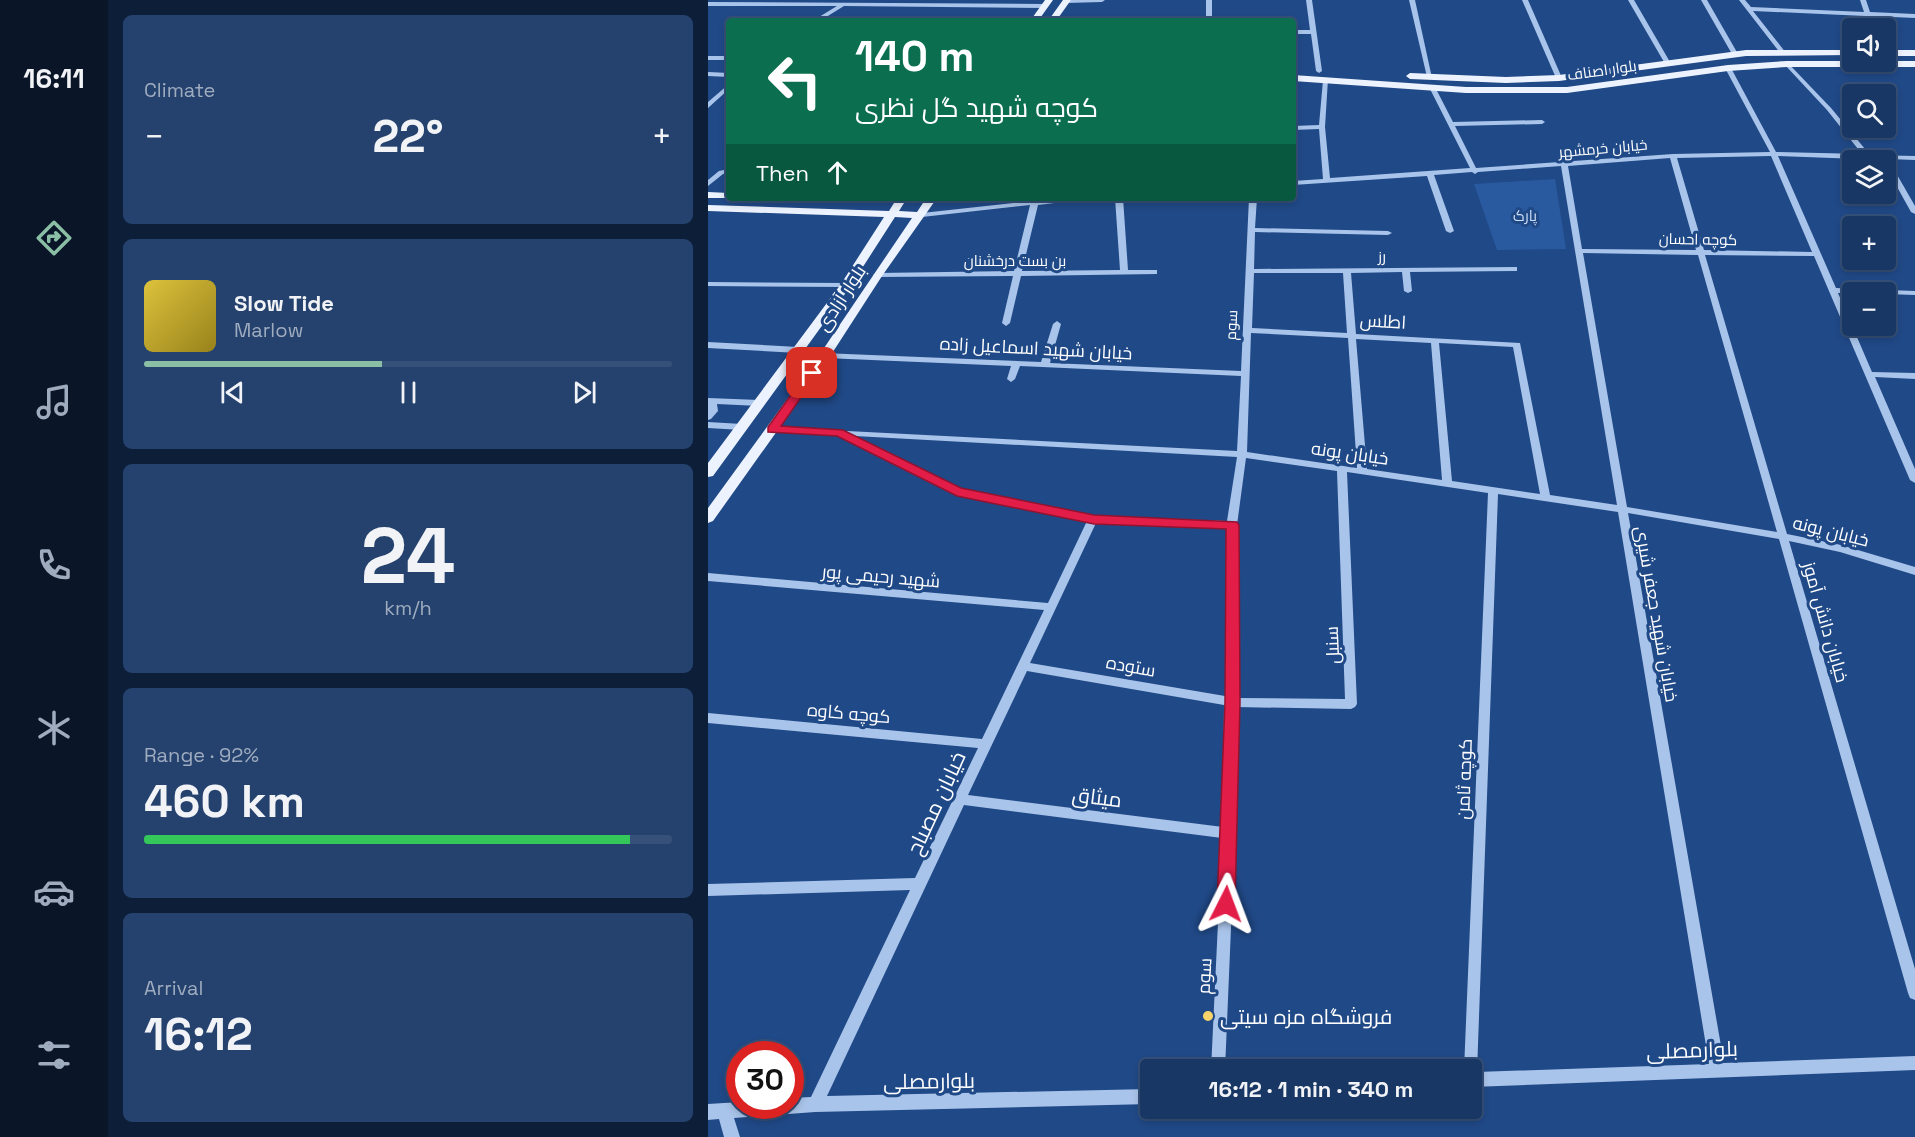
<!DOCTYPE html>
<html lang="en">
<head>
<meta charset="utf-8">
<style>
	:root { --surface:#183765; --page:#25426e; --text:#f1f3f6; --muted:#9facbf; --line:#365179; --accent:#8abfa5 }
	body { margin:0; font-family:"Space Grotesk",Cairo,sans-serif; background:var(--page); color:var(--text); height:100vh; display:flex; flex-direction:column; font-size:22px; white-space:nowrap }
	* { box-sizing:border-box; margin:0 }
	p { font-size:20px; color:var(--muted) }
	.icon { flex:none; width:33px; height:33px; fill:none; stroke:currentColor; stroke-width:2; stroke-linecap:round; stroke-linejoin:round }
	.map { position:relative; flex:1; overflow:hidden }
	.drawer { display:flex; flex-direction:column; gap:15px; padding:15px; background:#0d1e38; width:600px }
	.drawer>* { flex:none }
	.top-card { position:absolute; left:18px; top:18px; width:570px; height:183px; border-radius:6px; box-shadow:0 3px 9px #0003,0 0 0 2px var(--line); background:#0b6e4f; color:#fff; overflow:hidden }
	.controls { position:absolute; left:1134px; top:18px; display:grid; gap:12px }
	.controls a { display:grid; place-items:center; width:54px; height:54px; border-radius:6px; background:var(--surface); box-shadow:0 3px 9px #0003,0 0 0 2px var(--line); font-size:30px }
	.speed { position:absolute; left:18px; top:1041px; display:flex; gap:12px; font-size:30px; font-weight:700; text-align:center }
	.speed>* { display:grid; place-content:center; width:78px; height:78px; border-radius:50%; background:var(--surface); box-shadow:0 3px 9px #0003,0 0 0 2px var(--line); line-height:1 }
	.speed .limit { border:9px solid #d22; background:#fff; color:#111 }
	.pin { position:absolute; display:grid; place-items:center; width:51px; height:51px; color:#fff; margin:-26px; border-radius:12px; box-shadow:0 3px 9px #0006 }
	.me { position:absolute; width:66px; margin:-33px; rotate:3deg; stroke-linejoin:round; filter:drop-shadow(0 0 4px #0008) }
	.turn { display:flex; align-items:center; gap:21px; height:126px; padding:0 30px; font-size:27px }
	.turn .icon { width:78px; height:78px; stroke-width:2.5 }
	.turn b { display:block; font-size:42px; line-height:51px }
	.then { display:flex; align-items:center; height:57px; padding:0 30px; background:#0003; gap:12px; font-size:22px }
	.big { font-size:45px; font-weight:600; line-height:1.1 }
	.drawer .widget { flex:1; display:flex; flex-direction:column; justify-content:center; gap:9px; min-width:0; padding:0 21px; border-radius:9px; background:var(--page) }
	.drawer .dial { align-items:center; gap:0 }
	.dial b { font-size:78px; line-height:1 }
	.song { display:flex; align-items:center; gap:18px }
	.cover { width:72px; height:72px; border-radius:9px; background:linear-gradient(135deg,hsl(50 70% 55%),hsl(50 70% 35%)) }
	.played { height:6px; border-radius:3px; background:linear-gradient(90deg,var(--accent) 45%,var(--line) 45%) }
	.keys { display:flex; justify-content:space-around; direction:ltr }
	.heat { display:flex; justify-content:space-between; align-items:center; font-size:33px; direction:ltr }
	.charge { height:9px; border-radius:4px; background:linear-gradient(90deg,#34c759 92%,var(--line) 0) }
	.trip { position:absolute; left:432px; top:1059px; width:342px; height:60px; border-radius:6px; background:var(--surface); box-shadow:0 3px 9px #0003,0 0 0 2px var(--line); font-weight:600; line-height:60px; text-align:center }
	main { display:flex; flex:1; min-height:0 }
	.dock { display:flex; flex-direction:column; width:108px; justify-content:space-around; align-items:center; background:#0a1628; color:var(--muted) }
	.dock .icon { width:42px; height:42px }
	.dock .current { color:var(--accent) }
	.dock b { font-size:27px; color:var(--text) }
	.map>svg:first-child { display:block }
	.green { fill:#295a9f }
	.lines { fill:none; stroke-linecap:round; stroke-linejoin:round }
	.minor { fill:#a9c4ea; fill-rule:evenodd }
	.major { fill:#edf3fe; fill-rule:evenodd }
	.route { fill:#e11d48; stroke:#92132f; stroke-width:1.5 }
	.poi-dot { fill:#f8d46a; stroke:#204987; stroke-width:2 }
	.labels { text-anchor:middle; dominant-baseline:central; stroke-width:6; stroke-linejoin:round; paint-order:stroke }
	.far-street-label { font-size:15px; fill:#fff; stroke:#204987 }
	.far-park-label { font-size:15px; fill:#cedff7; stroke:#204987 }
	.street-label { font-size:18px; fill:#fff; stroke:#204987 }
	.near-street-label { font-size:21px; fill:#fff; stroke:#204987 }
	.near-poi-label { font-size:21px; fill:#fff; stroke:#204987; text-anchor:start }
</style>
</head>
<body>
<main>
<nav class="dock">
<b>16:11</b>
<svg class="icon current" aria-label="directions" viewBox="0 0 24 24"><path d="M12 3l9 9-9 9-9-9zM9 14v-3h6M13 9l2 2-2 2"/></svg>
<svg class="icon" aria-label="music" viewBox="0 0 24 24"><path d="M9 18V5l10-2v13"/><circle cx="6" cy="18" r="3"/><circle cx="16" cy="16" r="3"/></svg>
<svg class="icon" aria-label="phone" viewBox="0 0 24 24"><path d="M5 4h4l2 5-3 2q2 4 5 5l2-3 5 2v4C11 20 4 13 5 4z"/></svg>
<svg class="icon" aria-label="climate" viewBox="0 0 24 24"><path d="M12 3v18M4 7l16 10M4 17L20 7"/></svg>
<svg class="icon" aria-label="car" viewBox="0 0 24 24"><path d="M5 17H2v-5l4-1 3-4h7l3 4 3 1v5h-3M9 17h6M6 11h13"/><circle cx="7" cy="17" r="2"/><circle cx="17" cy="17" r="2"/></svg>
<svg class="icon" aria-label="filters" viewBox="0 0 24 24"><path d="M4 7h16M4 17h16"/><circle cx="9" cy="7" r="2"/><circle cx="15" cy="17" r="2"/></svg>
</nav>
<section class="drawer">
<div class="widget"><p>Climate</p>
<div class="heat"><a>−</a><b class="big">22°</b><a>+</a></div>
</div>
<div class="widget">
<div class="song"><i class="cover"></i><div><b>Slow Tide</b><p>Marlow</p></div></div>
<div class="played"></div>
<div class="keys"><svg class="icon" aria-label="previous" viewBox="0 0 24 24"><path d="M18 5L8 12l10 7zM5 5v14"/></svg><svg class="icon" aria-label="pause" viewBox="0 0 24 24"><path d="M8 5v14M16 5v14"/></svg><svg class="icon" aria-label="next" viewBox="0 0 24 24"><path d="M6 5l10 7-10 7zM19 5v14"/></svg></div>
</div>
<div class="widget dial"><b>24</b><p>km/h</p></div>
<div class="widget"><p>Range · 92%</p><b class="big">460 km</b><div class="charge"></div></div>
<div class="widget"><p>Arrival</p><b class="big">16:12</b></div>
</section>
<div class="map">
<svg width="1207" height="1137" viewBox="0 0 1207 1137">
	<rect width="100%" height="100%" fill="#204987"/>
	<path class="green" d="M 847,179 L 858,249 L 789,250 L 766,184 Z"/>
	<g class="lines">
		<path class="minor" d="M 356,0 L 397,0 L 394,2 L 358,3 Z
			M 498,0 L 504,0 L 504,21 L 498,21 Z
			M 598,0 L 604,0 L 614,71 L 611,73 L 608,71 L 603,34 L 585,34 L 585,30 L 602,30 Z
			M 701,0 L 707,0 L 724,78 L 719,77 Z
			M 814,0 L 820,0 L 854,78 L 853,79 L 848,78 Z
			M 920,0 L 926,0 L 962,62 L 961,63 L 956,62 Z
			M 993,0 L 999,0 L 1030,54 L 1029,55 L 1024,54 Z
			M 1031,0 L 1037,0 L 1043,7 L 1156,12 L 1152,0 L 1158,0 L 1162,12 L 1207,14 L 1207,18 L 1163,16 L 1167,28 L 1161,28 L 1157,16 L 1045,11 L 1078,53 L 1075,55 L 1073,54 Z
			M 0,2 L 337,4 L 340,6 L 337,8 L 136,6 L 115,19 L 96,21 L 111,17 L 129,6 L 0,6 Z
			M 0,56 L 21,56 L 21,60 L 0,60 Z
			M 1079,62 L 1123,108 L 1162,155 L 1207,156 L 1207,160 L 1180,159 L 1207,206 L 1207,214 L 1203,212 L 1178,167 L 1178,160 L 1070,156 L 1128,288 L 1207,291 L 1207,295 L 1178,294 L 1178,292 L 1130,293 L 1164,372 L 1207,373 L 1207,379 L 1167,377 L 1207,469 L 1207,483 L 1202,480 L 1106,256 L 997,255 L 1079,534 L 1133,545 L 1207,567 L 1207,575 L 1132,552 L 1081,541 L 1207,969 L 1207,1000 L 1202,998 L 1200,993 L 1071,539 L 920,513 L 1016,1063 L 1207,1056 L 1207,1070 L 764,1087 L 764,1070 L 756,1070 L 780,493 L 639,472 L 649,704 L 647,707 L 643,709 L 528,707 L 527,833 L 517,1070 L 503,1070 L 514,838 L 256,805 L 119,1096 L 442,1089 L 442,1104 L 107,1112 L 26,1118 L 32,1137 L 16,1137 L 11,1119 L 0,1120 L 0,1104 L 32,1102 L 32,1106 L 82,1106 L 82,1098 L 103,1097 L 202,890 L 0,896 L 0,884 L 207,878 L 270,748 L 0,723 L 0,713 L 274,739 L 336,610 L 0,581 L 0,573 L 340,603 L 379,521 L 246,494 L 133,436 L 64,432 L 59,429 L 61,427 L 529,451 L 533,376 L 312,366 L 307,379 L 303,382 L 299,379 L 303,366 L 117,358 L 113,355 L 114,353 L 333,362 L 345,324 L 349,321 L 353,324 L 342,363 L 533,371 L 541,198 L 549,198 L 547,228 L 680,231 L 684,233 L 680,235 L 547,232 L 546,269 L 809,267 L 809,271 L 806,271 L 702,272 L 704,291 L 700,293 L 696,291 L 694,272 L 643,273 L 648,334 L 812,343 L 842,495 L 909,505 L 853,166 L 770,172 L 767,174 L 764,172 L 726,175 L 746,231 L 742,233 L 738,231 L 719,176 L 585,185 L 585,181 L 615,179 L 611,129 L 585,130 L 585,126 L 611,125 L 615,80 L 620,79 L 617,127 L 622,178 L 762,168 L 721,87 L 724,85 L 727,87 L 745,122 L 834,120 L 837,122 L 834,124 L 747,126 L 768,168 L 965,154 L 1062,152 L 1017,68 L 1020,66 L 1023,68 L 1068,152 L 1154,154 L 1119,110 L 1077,65 L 1076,64 ZM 1063,156 L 1104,252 L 996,250 L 969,158 ZM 962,158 L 988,250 L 874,249 L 860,166 ZM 875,253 L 990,255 L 1069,532 L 919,507 ZM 546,273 L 635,273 L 639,333 L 544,328 ZM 543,333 L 640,338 L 649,468 L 539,452 ZM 648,339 L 723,343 L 734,480 L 659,469 ZM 731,343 L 805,347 L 832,494 L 744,481 ZM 147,436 L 529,457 L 519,521 L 385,516 L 252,489 ZM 538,458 L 629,471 L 637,699 L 528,698 L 529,525 ZM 790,494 L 910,512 L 1001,1064 L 769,1072 ZM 388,523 L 519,528 L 517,696 L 322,663 ZM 319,671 L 516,705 L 515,827 L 260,795 Z
			M 0,72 L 21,73 L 21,77 L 0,76 Z
			M 21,84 L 21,89 L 0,108 L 0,102 Z
			M 21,169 L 21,173 L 15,174 L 0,186 L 0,180 L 11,171 Z
			M 220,198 L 284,199 L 288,201 L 284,203 L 223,202 L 220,202 Z
			M 351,198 L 375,198 L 371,200 L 330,205 L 314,271 L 412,270 L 407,198 L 415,198 L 420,270 L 449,270 L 449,274 L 313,276 L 302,323 L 298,326 L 294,323 L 305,276 L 169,277 L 165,275 L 169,273 L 306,271 L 322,205 L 214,217 L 210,215 L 214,213 L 323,201 L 327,199 L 330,200 Z
			M 0,282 L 138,283 L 142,285 L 138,287 L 0,286 Z
			M 0,342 L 90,347 L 94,350 L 90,353 L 0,348 Z
			M 0,398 L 51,400 L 56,403 L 51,406 L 9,404 L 10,411 L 3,419 L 0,420 Z
			M 0,422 L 34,424 L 39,427 L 34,430 L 0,428 Z"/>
		<path class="major" d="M 337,0 L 345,0 L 330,21 L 322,21 Z
			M 355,0 L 363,0 L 348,21 L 340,21 Z
			M 1038,50 L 1144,50 L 1144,55 L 1038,56 L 851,81 L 798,83 L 702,79 L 698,76 L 702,73 L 798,77 L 851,75 Z
			M 1178,50 L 1207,50 L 1207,56 L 1178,56 Z
			M 1079,61 L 1207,61 L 1207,67 L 1079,67 L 1020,71 L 859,93 L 758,93 L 585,81 L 585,75 L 758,87 L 859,87 L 1020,65 Z
			M 0,192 L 21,193 L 21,198 L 25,198 L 0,198 Z
			M 86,198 L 229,198 L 174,276 L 121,358 L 5,521 L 0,523 L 0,508 L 112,354 L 204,218 L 187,217 L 142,287 L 5,476 L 0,477 L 0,463 L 133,284 L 176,217 L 0,211 L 0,205 L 181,211 L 186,203 L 91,201 ZM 196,203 L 215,203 L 209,212 L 191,211 Z"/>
	</g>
	<path class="route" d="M 104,370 L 110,373 L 73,426 L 135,430 L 253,488 L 386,515 L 529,522 L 531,525 L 532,702 L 527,904 L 524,910 L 518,912 L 512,910 L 509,904 L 517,702 L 518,529 L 386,524 L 249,496 L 129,436 L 60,432 L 60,427 L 100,371 Z"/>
	<circle class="poi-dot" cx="500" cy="1016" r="6"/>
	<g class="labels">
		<g class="far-street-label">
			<text transform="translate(894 70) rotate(-8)">بلوار اصناف</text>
			<text transform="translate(895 148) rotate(-5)">خیابان خرمشهر</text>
			<text transform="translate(990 239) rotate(1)">کوچه احسان</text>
			<text x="674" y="256">رز</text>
			<text x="307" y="260">بن بست درخشنان</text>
			<text transform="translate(523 325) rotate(-87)">سوم</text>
		</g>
		<g class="far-park-label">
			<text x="817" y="215">پارک</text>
		</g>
		<g class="street-label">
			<text transform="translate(133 298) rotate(-57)">بلوار آزادی</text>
			<text transform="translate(675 321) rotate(3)">اطلس</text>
			<text transform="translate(328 348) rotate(3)">خیابان شهید اسماعیل زاده</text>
			<text transform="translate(642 453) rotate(8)">خیابان پونه</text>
			<text transform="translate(1123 531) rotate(14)">خیابان پونه</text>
			<text transform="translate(173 576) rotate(5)">شهید رحیمی پور</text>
			<text transform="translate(949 614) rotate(80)">خیابان شهید جعفر شیری</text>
			<text transform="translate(1118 622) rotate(74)">خیابان دانش آموز</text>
			<text transform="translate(624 645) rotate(-92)">سنبل</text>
			<text transform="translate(423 666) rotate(10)">ستوده</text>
			<text transform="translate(141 713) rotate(5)">کوچه کاوه</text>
			<text transform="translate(756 779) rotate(-88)">کوچه ثامن</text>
			<text transform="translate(496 976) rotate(-87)">سوم</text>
		</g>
		<g class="near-street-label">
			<text transform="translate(389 797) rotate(7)">میثاق</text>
			<text transform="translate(228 803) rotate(-65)">خیابان مصباح</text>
			<text transform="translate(984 1050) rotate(-2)">بلوارمصلی</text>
			<text transform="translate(221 1081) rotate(-1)">بلوارمصلی</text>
		</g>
		<g class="near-poi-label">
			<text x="512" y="1016">فروشگاه مزه سیتی</text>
		</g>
	</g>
</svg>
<div class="controls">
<a><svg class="icon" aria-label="sound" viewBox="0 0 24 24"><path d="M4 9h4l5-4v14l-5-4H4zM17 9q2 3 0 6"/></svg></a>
<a><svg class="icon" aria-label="search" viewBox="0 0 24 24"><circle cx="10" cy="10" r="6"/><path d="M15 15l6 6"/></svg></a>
<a><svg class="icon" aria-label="layers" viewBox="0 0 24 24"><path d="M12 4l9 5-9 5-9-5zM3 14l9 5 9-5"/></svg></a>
<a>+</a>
<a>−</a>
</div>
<div class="speed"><div class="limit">30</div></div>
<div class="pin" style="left:104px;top:373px;background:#d93025"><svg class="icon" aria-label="arrive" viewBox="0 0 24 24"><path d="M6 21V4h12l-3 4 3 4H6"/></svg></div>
<svg class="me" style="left:518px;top:904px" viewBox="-20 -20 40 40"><path d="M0-17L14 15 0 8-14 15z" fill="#e11d48" stroke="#fff" stroke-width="4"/></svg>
<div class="trip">16:12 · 1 min · 340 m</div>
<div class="top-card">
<div class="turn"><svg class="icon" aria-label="left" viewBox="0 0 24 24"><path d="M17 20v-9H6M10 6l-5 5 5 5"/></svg><div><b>140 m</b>کوچه شهید گل نظری</div></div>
<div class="then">Then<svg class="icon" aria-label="ahead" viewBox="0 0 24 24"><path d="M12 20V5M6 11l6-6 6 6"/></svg></div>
</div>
</div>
</main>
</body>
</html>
